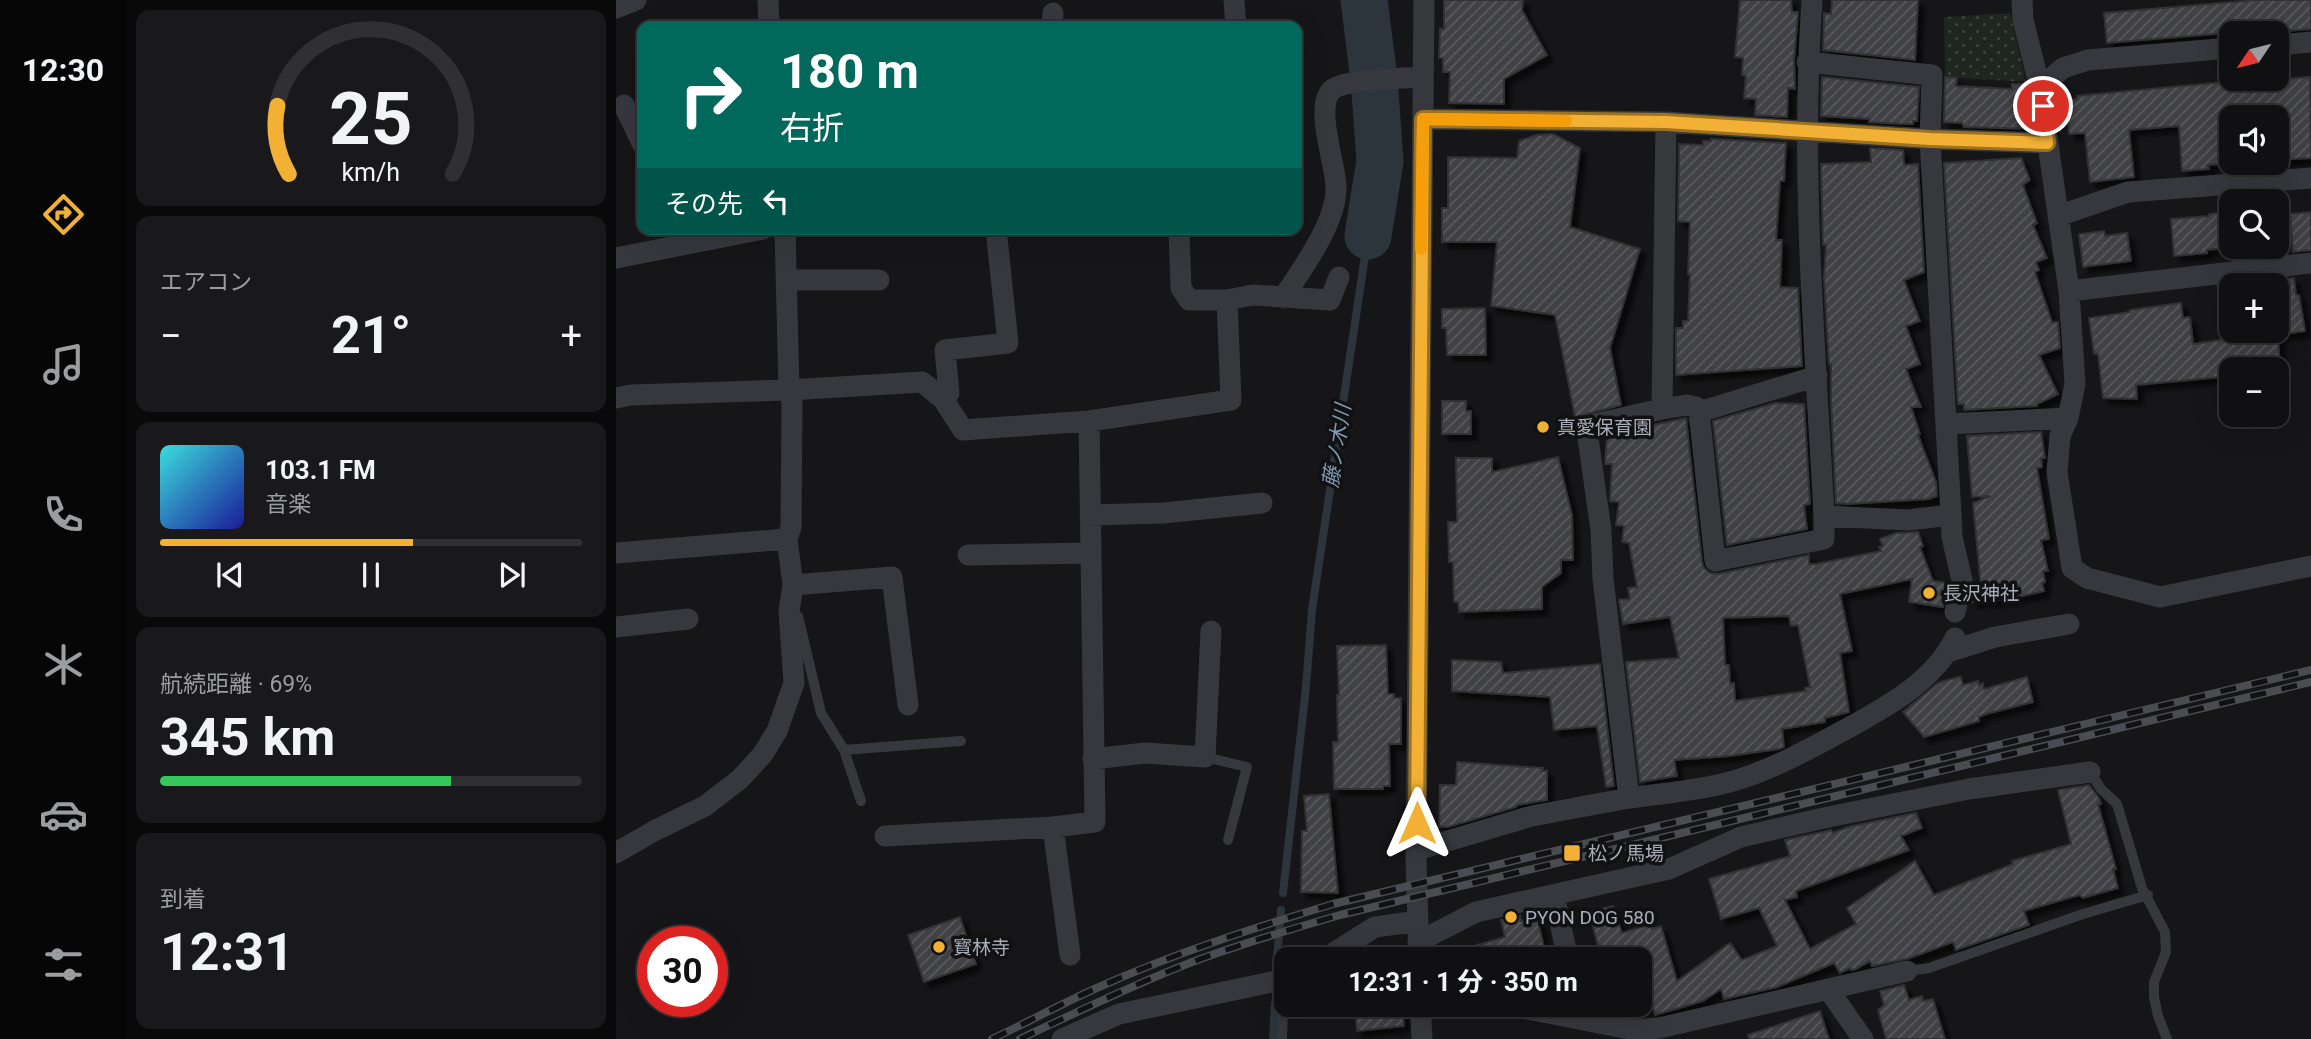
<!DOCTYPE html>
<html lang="ja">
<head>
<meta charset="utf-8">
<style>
	:root { --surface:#101012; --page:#19191b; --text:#f1f3f6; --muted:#9c9d9f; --line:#303032; --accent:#f2b134 }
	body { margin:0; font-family:Roboto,"Noto Sans JP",sans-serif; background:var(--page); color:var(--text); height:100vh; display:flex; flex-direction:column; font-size:26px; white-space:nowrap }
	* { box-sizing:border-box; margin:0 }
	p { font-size:23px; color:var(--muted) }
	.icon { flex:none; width:38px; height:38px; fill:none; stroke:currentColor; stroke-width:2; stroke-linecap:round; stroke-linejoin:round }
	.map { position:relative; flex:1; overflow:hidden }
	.details { display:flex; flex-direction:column; gap:10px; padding:10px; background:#09090a; width:490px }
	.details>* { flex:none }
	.banner { position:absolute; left:21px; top:21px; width:665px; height:214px; border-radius:14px; box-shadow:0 7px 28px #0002,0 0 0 2px var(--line); background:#00695c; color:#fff; overflow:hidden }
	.needle { width:46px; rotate:235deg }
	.tools { position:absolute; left:1603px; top:21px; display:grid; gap:14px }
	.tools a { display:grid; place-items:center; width:70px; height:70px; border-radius:14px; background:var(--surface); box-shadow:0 7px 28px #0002,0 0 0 2px var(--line); font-size:35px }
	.speed { position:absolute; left:21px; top:926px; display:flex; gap:14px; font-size:35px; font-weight:700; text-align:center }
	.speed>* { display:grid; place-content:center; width:91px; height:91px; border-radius:50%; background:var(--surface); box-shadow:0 7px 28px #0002,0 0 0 2px var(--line); line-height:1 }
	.speed .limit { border:10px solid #d22; background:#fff; color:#111 }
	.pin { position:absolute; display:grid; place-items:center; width:60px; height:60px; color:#fff; margin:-30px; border:4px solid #fff; border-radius:50%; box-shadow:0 2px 7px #0007 }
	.me { position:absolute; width:77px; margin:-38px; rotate:0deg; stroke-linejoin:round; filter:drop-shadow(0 0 5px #0008) }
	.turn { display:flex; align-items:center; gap:24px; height:147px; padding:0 28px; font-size:32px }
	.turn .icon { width:91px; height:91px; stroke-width:2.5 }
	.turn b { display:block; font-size:49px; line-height:60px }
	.then { display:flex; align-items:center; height:66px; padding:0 28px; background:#0003; gap:14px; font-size:26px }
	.big { font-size:52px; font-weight:700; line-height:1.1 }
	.details .widget { flex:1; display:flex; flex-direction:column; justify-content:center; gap:10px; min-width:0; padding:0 24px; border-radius:14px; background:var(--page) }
	.details .dial { align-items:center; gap:0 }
	.dial svg { height:182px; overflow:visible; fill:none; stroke:var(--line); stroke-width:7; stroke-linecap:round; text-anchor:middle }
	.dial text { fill:var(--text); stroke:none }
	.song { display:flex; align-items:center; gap:21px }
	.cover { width:84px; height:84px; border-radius:10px; background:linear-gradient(135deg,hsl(180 70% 55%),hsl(240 70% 35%)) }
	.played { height:7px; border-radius:4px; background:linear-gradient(90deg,var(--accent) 60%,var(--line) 60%) }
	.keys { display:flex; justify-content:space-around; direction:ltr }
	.heat { display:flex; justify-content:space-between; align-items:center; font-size:38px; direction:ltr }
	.charge { height:10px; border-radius:5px; background:linear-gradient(90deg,#34c759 69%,var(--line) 0) }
	.trip { position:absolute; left:658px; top:947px; width:378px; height:70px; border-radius:14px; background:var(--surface); box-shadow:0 7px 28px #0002,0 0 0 2px var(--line); font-weight:700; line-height:70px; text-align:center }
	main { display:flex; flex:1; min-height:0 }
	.tab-bar { display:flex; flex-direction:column; width:126px; justify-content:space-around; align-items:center; background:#060607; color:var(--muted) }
	.tab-bar .icon { width:49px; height:49px }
	.tab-bar .selected { color:var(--accent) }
	.tab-bar b { font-size:32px; color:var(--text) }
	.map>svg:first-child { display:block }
	.grass { fill:url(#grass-dots) }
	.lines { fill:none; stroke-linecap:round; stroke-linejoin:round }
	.stream { stroke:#2c353c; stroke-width:8 }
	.river { stroke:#2c353c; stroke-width:47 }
	.building { fill:url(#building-hatch); stroke:#303034; stroke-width:2; fill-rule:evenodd; filter:url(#shadow) }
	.lane { stroke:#37383d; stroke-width:10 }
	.street { stroke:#37383d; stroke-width:21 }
	.rail-casing { stroke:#4a4c52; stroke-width:8 }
	.rail { stroke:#111113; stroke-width:5; stroke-dasharray:16; stroke-linecap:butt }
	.route-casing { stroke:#9d7322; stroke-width:18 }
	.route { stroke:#f2b134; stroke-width:12 }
	.slow { stroke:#f59e0b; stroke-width:12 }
	.poi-dot { fill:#f2b134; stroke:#111113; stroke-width:2.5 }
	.labels { text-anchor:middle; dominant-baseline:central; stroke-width:7; stroke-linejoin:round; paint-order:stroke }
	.poi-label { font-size:19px; fill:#a8adb8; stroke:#111113; text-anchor:start }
	.water-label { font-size:21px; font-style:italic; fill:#7f9bb3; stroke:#111113 }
</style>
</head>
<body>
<main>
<nav class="tab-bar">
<b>12:30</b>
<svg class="icon selected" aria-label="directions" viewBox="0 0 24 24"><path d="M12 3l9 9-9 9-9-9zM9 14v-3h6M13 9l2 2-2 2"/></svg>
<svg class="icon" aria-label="music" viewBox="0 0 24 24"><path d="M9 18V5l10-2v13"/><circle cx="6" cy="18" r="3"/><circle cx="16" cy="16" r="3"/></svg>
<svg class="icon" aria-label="phone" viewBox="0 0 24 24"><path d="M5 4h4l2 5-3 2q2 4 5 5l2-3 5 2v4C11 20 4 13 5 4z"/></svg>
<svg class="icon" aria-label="climate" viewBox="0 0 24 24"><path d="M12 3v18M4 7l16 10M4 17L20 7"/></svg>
<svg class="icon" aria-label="car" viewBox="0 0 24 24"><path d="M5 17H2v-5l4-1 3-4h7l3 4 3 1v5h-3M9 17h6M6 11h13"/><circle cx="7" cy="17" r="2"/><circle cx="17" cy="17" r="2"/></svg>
<svg class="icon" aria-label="filters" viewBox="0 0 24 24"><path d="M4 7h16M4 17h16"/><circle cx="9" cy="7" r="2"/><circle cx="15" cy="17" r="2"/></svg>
</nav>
<section class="details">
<div class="widget dial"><svg viewBox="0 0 100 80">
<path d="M14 69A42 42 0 1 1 86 69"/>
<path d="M14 69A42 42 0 0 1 9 39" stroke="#f2b134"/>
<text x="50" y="56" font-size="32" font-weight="700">25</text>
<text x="50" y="72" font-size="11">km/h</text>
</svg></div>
<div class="widget"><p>エアコン</p>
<div class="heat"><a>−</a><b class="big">21°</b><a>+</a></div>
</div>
<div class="widget">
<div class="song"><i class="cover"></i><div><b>103.1 FM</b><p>音楽</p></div></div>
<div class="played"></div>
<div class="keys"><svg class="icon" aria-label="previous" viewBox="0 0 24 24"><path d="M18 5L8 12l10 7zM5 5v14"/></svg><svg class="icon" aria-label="pause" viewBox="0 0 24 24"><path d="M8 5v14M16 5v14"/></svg><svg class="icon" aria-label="next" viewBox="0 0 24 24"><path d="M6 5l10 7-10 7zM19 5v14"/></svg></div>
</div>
<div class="widget"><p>航続距離 · 69%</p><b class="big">345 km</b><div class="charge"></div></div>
<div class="widget"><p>到着</p><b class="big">12:31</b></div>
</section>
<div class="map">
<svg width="1695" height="1039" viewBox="0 0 1695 1039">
	<defs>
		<pattern id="grass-dots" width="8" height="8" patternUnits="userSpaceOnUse" patternTransform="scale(1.75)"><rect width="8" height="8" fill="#1e261f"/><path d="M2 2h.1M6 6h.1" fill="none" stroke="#3c433d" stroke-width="1.8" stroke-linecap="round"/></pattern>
		<pattern id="building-hatch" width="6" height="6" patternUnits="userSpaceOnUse" patternTransform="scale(1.75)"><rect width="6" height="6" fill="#404145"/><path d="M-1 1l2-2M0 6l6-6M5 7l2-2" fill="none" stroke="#595a5e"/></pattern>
		<filter id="shadow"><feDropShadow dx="6" dy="6" stdDeviation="2" flood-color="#0009"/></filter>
	</defs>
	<rect width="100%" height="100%" fill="#161618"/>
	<path class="grass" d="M 1394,13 L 1410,82 L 1329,77 L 1328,17 Z"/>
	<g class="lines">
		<path class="stream" d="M 667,893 L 690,687 L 696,610 L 752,236
			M 661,959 L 665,910
			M 657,1039 L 659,1003"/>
		<path class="river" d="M 748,0 L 758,79 L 764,161 L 752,236"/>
	</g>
	<path class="building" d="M 828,0 L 907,0 L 906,10 L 931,55 L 888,79 L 888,104 L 833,103 L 834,72 L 827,72 L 827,58 L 823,58 L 824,29 L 828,29 Z
		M 1124,0 L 1175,0 L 1176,12 L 1182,12 L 1178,61 L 1179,89 L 1172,88 L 1171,117 L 1139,115 L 1140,99 L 1128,98 L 1130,76 L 1126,75 L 1127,58 L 1119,57 Z
		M 1216,0 L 1302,0 L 1299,60 L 1207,50 L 1208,13 L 1215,14 Z
		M 1640,0 L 1695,0 L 1695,29 L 1669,31 L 1669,28 L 1491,43 L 1488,13 Z
		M 1206,77 L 1303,87 L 1301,121 L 1297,121 L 1297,124 L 1286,124 L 1253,122 L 1254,119 L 1205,116 Z
		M 1329,77 L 1341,78 L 1340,86 L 1396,89 L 1396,84 L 1410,84 L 1415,129 L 1348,127 L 1346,123 L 1328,122 Z
		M 1694,77 L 1695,158 L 1661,160 L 1661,117 L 1615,117 L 1615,163 L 1592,165 L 1593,169 L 1566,171 L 1563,126 L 1513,130 L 1518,177 L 1474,182 L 1469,133 L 1453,134 L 1450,100 L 1462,99 L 1461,96 L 1629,80 L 1629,82 Z
		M 937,134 L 964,148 L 954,227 L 1024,249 L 994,348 L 1005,405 L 959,417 L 939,315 L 875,306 L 881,242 L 826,242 L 826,208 L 832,208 L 832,157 L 901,158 L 903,141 L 921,135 Z
		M 1095,139 L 1170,143 L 1168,181 L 1164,181 L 1160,240 L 1166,240 L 1164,287 L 1182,288 L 1186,366 L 1060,375 L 1060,328 L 1067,328 L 1067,321 L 1072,321 L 1074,274 L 1072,274 L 1074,222 L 1062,221 L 1063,144 L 1087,145 L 1087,141 L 1095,141 Z
		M 1254,148 L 1287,150 L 1288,165 L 1302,164 L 1308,272 L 1288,280 L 1304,321 L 1290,326 L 1304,364 L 1290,369 L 1305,407 L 1295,407 L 1304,434 L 1302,435 L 1320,482 L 1321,496 L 1313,499 L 1231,504 L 1220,503 L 1215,401 L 1215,364 L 1213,364 L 1208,278 L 1210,245 L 1207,245 L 1205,164 L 1255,162 Z
		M 1405,158 L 1414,180 L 1407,185 L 1421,223 L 1417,225 L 1431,258 L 1420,262 L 1423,270 L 1419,272 L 1436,322 L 1442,322 L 1444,348 L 1423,355 L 1442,394 L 1421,404 L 1421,406 L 1348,410 L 1348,404 L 1342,404 L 1328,163 Z
		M 1615,211 L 1615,247 L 1591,250 L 1591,253 L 1558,256 L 1555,219 L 1593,216 L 1593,214 Z
		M 1695,212 L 1695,250 L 1677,252 L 1674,214 Z
		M 1488,231 L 1489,236 L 1511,233 L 1515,261 L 1467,267 L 1463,234 Z
		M 1678,278 L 1680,295 L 1683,295 L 1689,331 L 1662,335 L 1664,369 L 1615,369 L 1615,376 L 1520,385 L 1521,399 L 1487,398 L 1482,354 L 1478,354 L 1473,318 L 1514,312 L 1514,310 L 1565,303 L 1567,318 L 1574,317 L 1577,344 L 1625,337 L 1624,331 L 1661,331 L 1661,280 Z
		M 869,308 L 870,355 L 831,355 L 830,328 L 826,328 L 826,309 Z
		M 826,401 L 850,401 L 850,411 L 855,411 L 855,434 L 826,434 Z
		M 1159,403 L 1188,404 L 1194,504 L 1188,505 L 1191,529 L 1111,545 L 1097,421 Z
		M 1070,418 L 1086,562 L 1088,568 L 1094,573 L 1102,574 L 1193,555 L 1193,564 L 1200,564 L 1265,551 L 1263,547 L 1267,546 L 1264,539 L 1280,533 L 1302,532 L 1307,546 L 1304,547 L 1317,581 L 1332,583 L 1327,607 L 1293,602 L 1296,579 L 1224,594 L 1236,651 L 1224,653 L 1233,712 L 1209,718 L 1209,722 L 1166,729 L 1168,747 L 1163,749 L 1113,756 L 1058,760 L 1061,776 L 1024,782 L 1010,662 L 1063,658 L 1054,617 L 1007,624 L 1003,600 L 1014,599 L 1012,588 L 1021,587 L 1013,543 L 1006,542 L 1008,526 L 1000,525 L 1003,502 L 994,501 L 996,464 L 989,464 L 991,435 ZM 1173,616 L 1175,626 L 1182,625 L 1194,687 L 1189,688 L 1190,691 L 1119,701 L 1118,683 L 1114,684 L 1113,665 L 1109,665 L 1107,618 Z
		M 1425,432 L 1429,458 L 1425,458 L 1426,467 L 1421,468 L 1433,539 L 1425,540 L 1432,571 L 1427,571 L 1429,582 L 1426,583 L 1428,591 L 1394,599 L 1355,602 L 1358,587 L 1365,588 L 1357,503 L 1374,496 L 1356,497 L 1351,436 Z
		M 942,457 L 956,515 L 957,560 L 945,560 L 945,573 L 926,587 L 926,609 L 843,612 L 842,602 L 838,602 L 837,562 L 833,562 L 832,522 L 841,522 L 840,458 L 876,458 L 876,472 Z
		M 770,645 L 772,694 L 778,694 L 778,698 L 785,698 L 785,744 L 773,744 L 774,786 L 767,786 L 767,789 L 718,789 L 717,742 L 722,742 L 721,695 L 723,695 L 721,646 Z
		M 836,660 L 885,662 L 887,673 L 984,664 L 998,786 L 990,787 L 981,726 L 938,730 L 934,697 L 836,691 Z
		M 1342,677 L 1345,677 L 1347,685 L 1362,681 L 1363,685 L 1367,683 L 1368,689 L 1411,677 L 1417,702 L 1370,714 L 1363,717 L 1363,721 L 1308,737 L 1287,712 L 1322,683 Z
		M 841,762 L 927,768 L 926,771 L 931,771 L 931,800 L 901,805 L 900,807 L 832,827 L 823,827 L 824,785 L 840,785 Z
		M 1473,785 L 1483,798 L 1485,804 L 1482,804 L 1500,869 L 1497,869 L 1502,888 L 1467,898 L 1463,895 L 1408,911 L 1413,925 L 1340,950 L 1337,942 L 1294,958 L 1256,966 L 1254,961 L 1240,969 L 1235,970 L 1234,968 L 1224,973 L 1218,963 L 1161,987 L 1108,999 L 1105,989 L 1087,1001 L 1039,1015 L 1037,1007 L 1024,1010 L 1024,959 L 985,959 L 975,918 L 977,917 L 976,911 L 997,906 L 1006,933 L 1035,924 L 1036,929 L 1045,926 L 1061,981 L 1114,943 L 1126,960 L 1161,946 L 1143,908 L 1105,919 L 1093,879 L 1174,856 L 1169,840 L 1215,830 L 1217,833 L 1232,827 L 1300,813 L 1306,828 L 1285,836 L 1293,850 L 1180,891 L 1181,897 L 1169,900 L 1194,949 L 1240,924 L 1231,908 L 1299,861 L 1318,895 L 1397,864 L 1396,861 L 1455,844 L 1442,790 Z
		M 713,794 L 722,893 L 685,892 L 686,831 L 691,831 L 688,796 Z
		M 904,916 L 905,921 L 921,917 L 929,951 L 898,959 L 834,959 L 833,953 L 889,937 L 885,920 Z
		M 344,917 L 360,964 L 308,982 L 292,935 Z
		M 1288,985 L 1293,1000 L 1306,996 L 1307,1001 L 1317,999 L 1329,1039 L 1270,1039 L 1262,1010 L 1268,1005 L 1264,991 Z
		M 739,1004 L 786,1004 L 788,1026 L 741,1031 Z
		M 1204,1011 L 1213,1039 L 1133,1039 L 1132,1035 Z"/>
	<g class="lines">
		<path class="lane" d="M 182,616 L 205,713 L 228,750 L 245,801
			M 228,750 L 345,741
			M 589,757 L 631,767 L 612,840
			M 1474,772 L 1485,789 L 1501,804 L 1526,888 L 1549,932 L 1550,952 L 1538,982 L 1538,997 L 1542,1016 L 1551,1039
			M 1291,971 L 1313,968 L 1467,914 L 1532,895
			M 666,1039 L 668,980"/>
		<path class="street" d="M 152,0 L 153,26
			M 618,0 L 620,26
			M 1406,0 L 1407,20 L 1424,88
			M 0,8 L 20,0
			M 436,26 L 437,13
			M 1661,45 L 1695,42
			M 1191,62 L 1316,75 L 1314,139 L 1335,515 L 1292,520 L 1208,516 C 1199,345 1184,171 1196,0
			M 8,105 L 26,143
			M 807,119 L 1050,122 L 1314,139 L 1431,143
			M 1442,216 L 1512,192 L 1695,178
			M 563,229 L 565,288 L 573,300 L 611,300 L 637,295 L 714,300 L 723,277
			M 0,258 L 147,229
			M 170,280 L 263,280
			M 1453,291 L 1695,263
			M 667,298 C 686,269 721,222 720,187 C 720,165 697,104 717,89 C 730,79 788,78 807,77
			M 0,398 L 15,395 L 173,390 L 306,382 L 327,399 L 347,430 L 473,421 L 615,400 L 611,300
			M 327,399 L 333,393 L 329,350 L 392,343 L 380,229
			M 1046,409 L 1071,405 L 1080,407 L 1083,412 L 1201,376
			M 1083,412 L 1099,561 L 1208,539 L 1208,516
			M 1452,418 L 1459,384 L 1453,291 L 1424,88 L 1447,68 L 1472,60 L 1615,48
			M 1330,424 L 1452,418 L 1444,436 L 1441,472 L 1456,568 L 1471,578 L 1544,597 L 1695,566
			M 474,515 L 547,513 L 646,503
			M 1335,515 L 1336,537 L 1346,580 L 1339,612
			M 0,553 L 171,539
			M 352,555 L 474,553
			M 177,585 L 276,577 L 292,705
			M 0,627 L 72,619
			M 1332,652 L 1379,637 L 1453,624
			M 477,759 L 529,753 L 589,757 L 595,631
			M 1013,798 C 1050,793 1089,790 1124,779 C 1158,768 1190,751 1221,734 C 1264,710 1316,685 1339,638
			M 437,827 L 454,955
			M 269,836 L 437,827 L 479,822 L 473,421
			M 801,850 L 916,816 L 1013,798 L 987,579 L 985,530 L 971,431 L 979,424 L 1046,409 L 1050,122
			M 0,853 L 38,831 L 89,806 L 124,779 L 147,754 L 161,731 L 178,683 L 173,611 L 177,585 L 171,539 L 175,527 L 176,403 L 173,390 L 169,229
			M 938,895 L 952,959
			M 802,942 L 860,912 L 1053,869 L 1125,837 L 1212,817 L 1353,789 L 1474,772
			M 708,959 L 759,927 L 802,921
			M 803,959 L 800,860 L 808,0
			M 1212,989 L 1247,1039
			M 804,1004 L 806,1039
			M 886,1004 L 1019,1030 L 1043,1028 L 1291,971
			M 446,1039 L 503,1014 L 670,979"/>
		<defs>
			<path id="rail" d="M 376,1039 C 412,1022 447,1003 483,987 C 559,953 638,928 717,904 L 1695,670
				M 404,1039 C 459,1013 514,986 571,964 C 621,945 672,930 724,915 L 1695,682"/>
		</defs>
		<use href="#rail" class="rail-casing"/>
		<use href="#rail" class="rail"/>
	</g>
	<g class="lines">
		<defs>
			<path id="route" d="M 801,823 L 807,119 L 1050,122 L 1314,139 L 1431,143 L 1427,106"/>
		</defs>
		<use href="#route" class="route-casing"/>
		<use href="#route" class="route"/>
		<path class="slow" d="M 805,249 L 807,119 L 950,121"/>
	</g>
	<g class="poi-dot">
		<circle cx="927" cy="427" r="7"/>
		<circle cx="1313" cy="593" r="7"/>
		<rect x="947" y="844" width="18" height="18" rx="3.5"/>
		<circle cx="895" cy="917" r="7"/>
		<circle cx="323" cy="947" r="7"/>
	</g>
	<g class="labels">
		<g class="poi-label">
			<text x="941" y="427">真愛保育園</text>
			<text x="1327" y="593">長沢神社</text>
			<text x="972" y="853">松ノ馬場</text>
			<text x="909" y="917">PYON DOG 580</text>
			<text x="337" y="947">寳林寺</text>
		</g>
		<g class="water-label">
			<text transform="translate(721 446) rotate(-81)">藤ノ木川</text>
		</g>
	</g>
</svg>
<div class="tools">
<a><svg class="needle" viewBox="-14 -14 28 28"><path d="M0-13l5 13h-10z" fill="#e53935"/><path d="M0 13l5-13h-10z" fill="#9c9d9f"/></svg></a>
<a><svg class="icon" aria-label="sound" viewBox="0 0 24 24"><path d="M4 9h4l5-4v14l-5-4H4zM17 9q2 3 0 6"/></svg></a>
<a><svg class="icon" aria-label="search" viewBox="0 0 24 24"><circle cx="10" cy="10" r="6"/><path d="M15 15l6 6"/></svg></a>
<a>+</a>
<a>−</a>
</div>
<div class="speed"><div class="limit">30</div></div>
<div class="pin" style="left:1427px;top:106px;background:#d93025"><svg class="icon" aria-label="arrive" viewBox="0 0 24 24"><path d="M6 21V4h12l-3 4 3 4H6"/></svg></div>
<svg class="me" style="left:801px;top:823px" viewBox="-20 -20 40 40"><path d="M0-17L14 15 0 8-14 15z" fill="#f2b134" stroke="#fff" stroke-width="4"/></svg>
<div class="trip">12:31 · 1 分 · 350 m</div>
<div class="banner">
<div class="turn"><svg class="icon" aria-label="right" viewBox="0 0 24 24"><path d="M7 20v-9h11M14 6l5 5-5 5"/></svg><div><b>180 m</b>右折</div></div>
<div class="then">その先<svg class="icon" aria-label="left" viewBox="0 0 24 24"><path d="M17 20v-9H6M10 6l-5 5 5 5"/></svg></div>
</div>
</div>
</main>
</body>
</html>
